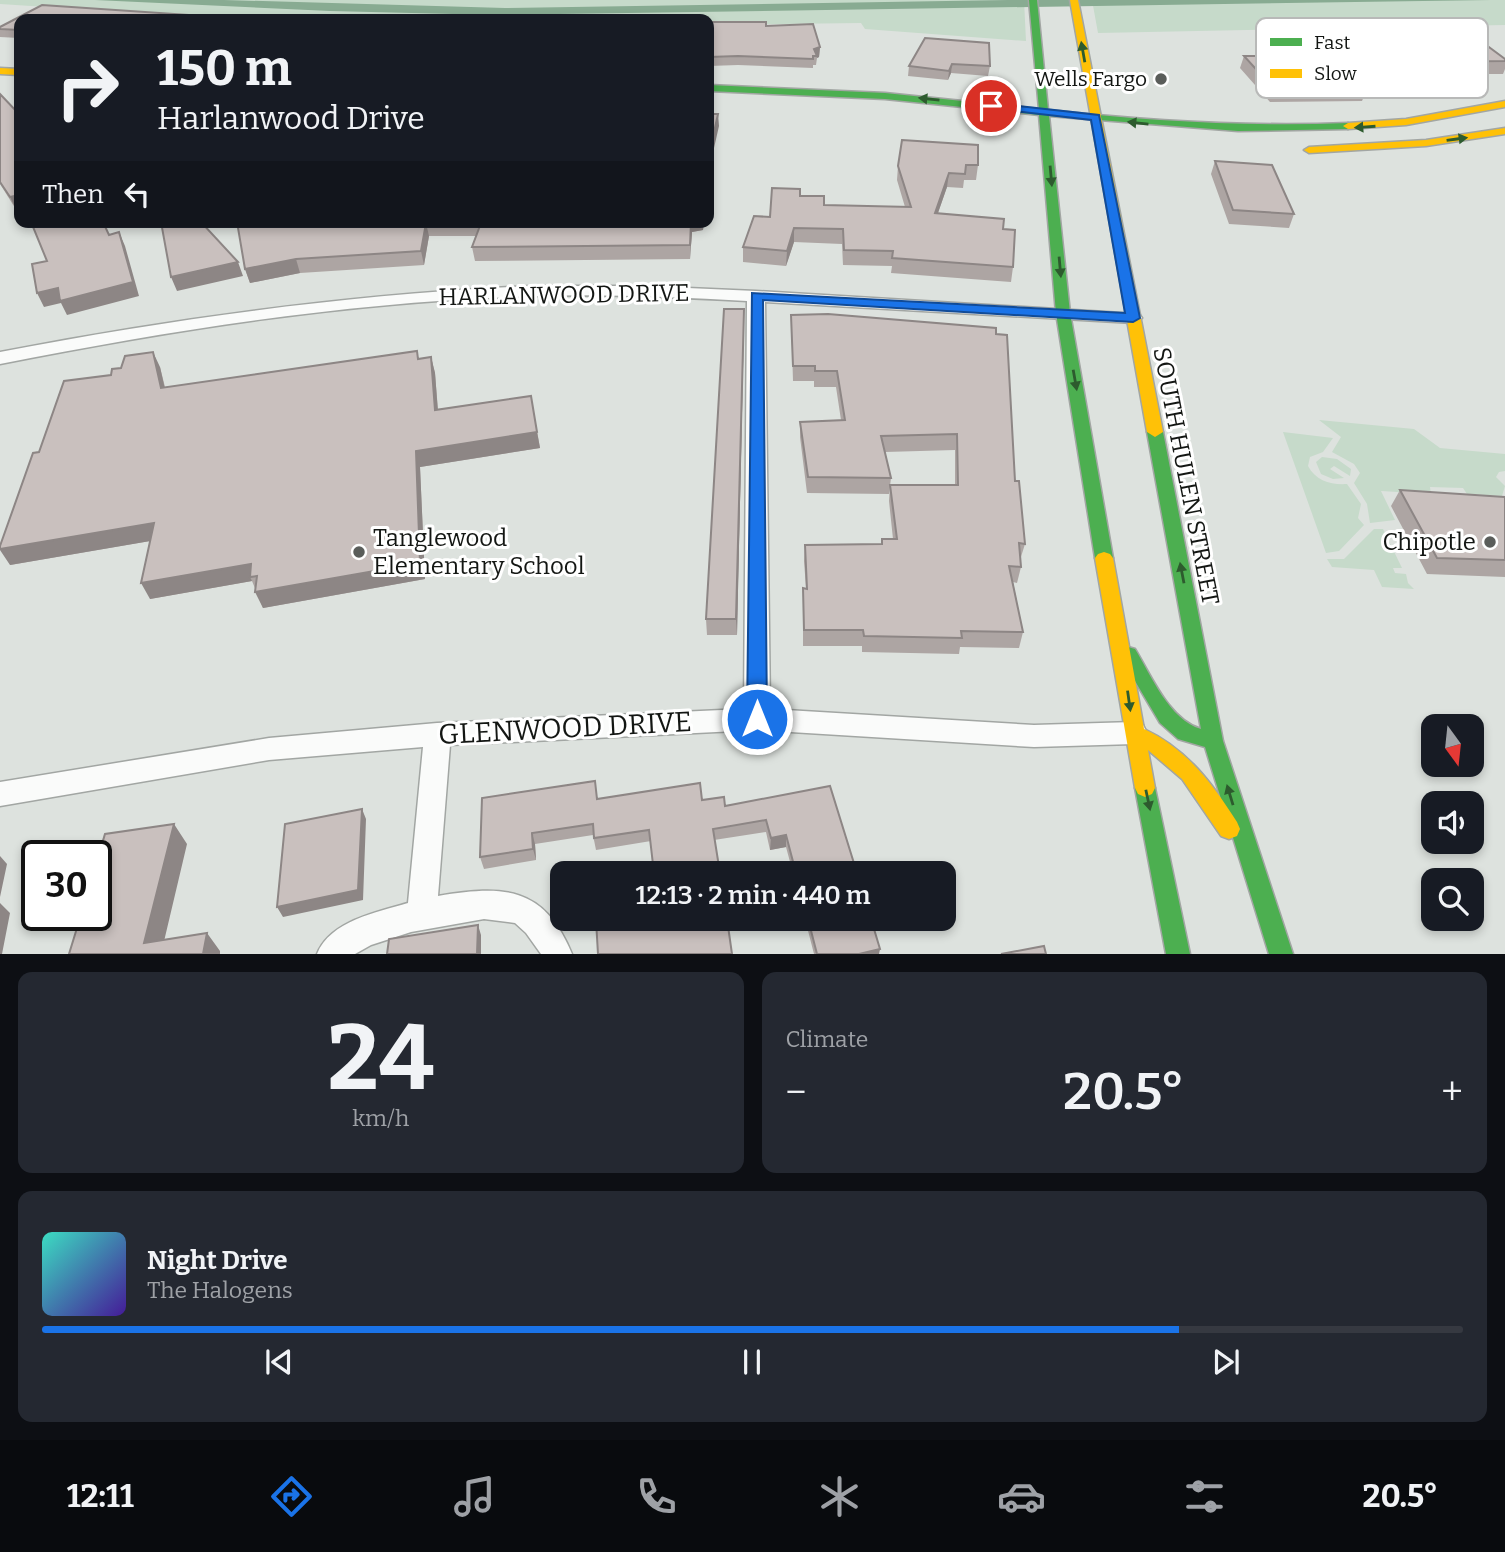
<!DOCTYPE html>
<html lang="en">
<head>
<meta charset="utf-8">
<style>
	:root { --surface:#171b24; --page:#242831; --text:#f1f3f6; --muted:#9ea1a6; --line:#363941; --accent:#1a73e8 }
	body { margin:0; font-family:Bitter,serif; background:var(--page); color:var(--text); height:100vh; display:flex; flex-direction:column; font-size:26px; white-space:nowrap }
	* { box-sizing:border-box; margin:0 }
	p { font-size:23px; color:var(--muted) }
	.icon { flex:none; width:38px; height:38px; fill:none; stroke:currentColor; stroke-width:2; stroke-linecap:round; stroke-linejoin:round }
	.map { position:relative; height:954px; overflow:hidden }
	.sheet { display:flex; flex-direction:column; gap:18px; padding:18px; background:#0d0f14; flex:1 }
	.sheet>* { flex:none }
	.hud { position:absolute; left:14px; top:14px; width:700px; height:214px; border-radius:14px; box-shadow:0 4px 10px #0003; background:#171b24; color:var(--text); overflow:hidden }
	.needle { width:46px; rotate:165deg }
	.controls { position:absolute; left:1421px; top:714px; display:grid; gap:14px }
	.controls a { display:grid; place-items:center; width:63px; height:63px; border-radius:14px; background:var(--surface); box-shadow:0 4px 10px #0003; font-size:35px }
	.speed { position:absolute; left:21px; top:840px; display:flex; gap:14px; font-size:35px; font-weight:700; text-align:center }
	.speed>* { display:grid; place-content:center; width:91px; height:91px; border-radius:50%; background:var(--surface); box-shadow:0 4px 10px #0003; line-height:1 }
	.speed .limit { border:4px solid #111; border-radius:10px; background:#fff; color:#111 }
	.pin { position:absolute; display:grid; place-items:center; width:60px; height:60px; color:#fff; margin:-30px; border:4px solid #fff; border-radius:50%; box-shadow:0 2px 7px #0007 }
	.me { position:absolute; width:77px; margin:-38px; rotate:0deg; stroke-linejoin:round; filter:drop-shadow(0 0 5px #0008) }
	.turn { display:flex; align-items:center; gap:24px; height:147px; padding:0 28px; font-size:32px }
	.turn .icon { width:91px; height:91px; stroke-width:2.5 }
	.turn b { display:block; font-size:49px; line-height:60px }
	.then { display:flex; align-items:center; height:66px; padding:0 28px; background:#0003; gap:14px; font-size:26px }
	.big { font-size:52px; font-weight:600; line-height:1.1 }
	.sheet .tile { flex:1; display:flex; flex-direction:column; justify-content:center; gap:10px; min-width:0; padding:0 24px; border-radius:14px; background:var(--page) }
	.sheet .dial { align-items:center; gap:0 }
	.dial b { font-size:91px; line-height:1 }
	.song { display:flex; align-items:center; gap:21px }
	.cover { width:84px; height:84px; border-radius:10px; background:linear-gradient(135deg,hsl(170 70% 55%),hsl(260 70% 35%)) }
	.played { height:7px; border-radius:4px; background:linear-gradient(90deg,var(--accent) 80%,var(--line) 80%) }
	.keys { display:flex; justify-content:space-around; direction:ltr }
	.heat { display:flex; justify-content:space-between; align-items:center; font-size:38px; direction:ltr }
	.sheet .tiles { flex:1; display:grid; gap:18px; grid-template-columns:1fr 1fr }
	.tile:last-child { grid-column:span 2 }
	.trip { position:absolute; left:550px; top:861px; width:406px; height:70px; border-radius:14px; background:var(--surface); box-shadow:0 4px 10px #0003; font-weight:600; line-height:70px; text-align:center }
	.tabs { display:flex; height:112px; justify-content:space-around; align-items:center; background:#090b0e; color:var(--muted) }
	.tabs .icon { width:49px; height:49px }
	.tabs .on { color:var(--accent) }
	.tabs b { font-size:32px; color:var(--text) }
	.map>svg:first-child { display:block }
	.green { fill:#c6daca }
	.water { fill:#88ab92 }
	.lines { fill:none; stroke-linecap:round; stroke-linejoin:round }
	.street-casing { stroke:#a2a6a3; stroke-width:3 }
	.fast-casing { stroke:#a2a6a3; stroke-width:3 }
	.slow-casing { stroke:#a2a6a3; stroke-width:3 }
	.street { fill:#fafbfa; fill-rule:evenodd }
	.fast { fill:#4caf50; fill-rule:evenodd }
	.slow { fill:#ffc107; fill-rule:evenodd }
	.wall { fill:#ada5a3 }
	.shaded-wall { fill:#8d8685 }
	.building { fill:#c9c0be; stroke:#8d8685; stroke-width:2 }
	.oneway { fill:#2d5b2e }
	.route { fill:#1a73e8; stroke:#114b97; stroke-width:2 }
	.poi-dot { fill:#5a5d5a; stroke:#fff; stroke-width:2.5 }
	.labels { text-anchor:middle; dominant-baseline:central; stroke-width:6; stroke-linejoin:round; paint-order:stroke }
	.far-poi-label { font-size:21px; fill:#131613; stroke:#fff; text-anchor:end }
	.street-label { font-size:24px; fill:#131613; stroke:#fff }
	.poi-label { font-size:24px; fill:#131613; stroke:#fff; text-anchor:start }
	.near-street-label { font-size:28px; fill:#131613; stroke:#fff }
	.key { fill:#fff; stroke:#b8b9b8; stroke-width:2 }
	.key-label { font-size:19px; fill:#131613 }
</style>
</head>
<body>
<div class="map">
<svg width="1505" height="954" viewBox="0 0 1505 954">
	<rect width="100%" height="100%" fill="#dde2de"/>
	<path class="green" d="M 0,0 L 1024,0 L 1026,41 L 865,29 L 861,23 L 709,25 L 709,19 L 234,19 L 0,4 Z
		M 1092,0 L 1505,0 L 1505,25 L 1098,33 Z
		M 1319,420 L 1414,429 L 1440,448 L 1505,454 L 1505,471 L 1499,472 L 1496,477 L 1505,486 L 1502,496 L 1467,494 L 1463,488 L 1430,487 L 1431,494 L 1381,491 L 1395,520 L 1370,523 L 1367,504 L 1354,483 L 1360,473 L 1354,464 L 1332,452 L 1341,437 Z
		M 1283,432 L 1333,438 L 1323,452 L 1310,457 L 1308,466 C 1316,481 1331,485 1347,484 L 1361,504 L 1358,518 L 1364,525 L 1339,551 L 1326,553 Z
		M 1322,457 L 1337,459 L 1351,469 L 1350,476 L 1334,466 L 1330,469 L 1344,478 L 1333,479 L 1321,474 L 1316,462 Z
		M 1374,529 L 1383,529 L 1402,568 L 1393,568 L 1395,573 L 1406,574 L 1408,583 L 1414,589 L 1382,587 L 1374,570 L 1332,567 L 1327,559 L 1344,559 Z"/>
	<path class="water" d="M 95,0 L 224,0 L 505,8 L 1008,0 L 1491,0 L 494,15 L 330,11 Z"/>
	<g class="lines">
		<defs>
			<path id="street" d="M 533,286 L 642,286 L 756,291 L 1139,314 L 1142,318 L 1133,323 L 765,302 L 770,709 L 1034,725 L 1134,722 L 1143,725 L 1147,733 L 1143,741 L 1134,744 L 1034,747 L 757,730 L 450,745 L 438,896 C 504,885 544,886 572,954 L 541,954 L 526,933 L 515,923 L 484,919 L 411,932 L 371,945 L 355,954 L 317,954 C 330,921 377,912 408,903 L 423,747 L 269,760 L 0,806 L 0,782 L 269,738 L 437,723 L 744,709 L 747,301 C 677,297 606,294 536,296 C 355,301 177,329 0,364 L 0,352 C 177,318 353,294 533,286 Z"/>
			<path id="fast" d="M 1029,0 L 1037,0 L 1048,110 C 1148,121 1248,127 1348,123 L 1353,126 L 1348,129 L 1238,131 L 1049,116 L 1070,313 L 1113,558 L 1110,562 L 1098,562 L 1095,558 L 1056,313 L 1039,115 L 885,99 L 709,91 L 709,85 L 885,93 L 1039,109 Z
				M 1155,427 L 1163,432 L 1223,741 L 1293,954 L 1269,954 L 1205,747 L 1178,739 L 1160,723 L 1119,654 L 1121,649 L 1128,647 L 1135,649 C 1151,675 1169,720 1201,729 L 1147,432 Z
				M 1145,779 L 1152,782 L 1155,788 L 1190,954 L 1166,954 L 1135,788 L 1138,782 Z"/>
			<path id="slow" d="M 1070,0 L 1078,0 L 1163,432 L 1155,437 L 1147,432 Z
				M 0,68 L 19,69 L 19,75 L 0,74 Z
				M 1505,101 L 1505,107 L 1406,125 L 1348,129 L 1343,126 L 1348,123 L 1406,119 Z
				M 1505,128 L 1505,134 L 1426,146 L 1309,153 L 1304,150 L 1309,147 L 1426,140 Z
				M 1104,552 L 1110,554 L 1113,558 L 1144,729 C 1187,749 1212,783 1237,822 L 1240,829 L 1237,836 L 1229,839 L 1221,836 L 1182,779 L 1148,750 L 1155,788 L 1152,794 L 1145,797 L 1138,794 L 1135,788 L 1095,558 L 1098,554 Z"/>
		</defs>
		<use href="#street" class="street-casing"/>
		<use href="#fast" class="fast-casing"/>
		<use href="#slow" class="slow-casing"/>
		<use href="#street" class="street"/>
		<use href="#fast" class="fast"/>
		<use href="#slow" class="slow"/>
	</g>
	<path class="wall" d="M 19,19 L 19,38 L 0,37 L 0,27 Z
		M 709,22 L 766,26 L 820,47 L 819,57 L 817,58 L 816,65 L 813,65 L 813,68 L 738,65 L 709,66 Z
		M 1385,33 L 1505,59 L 1505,69 L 1503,74 L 1414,74 L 1380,45 Z
		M 989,43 L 990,66 L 988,76 L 951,73 L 948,80 L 908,76 L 909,66 Z
		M 1244,56 L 1367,89 L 1362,101 L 1270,102 L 1240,68 Z
		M 0,94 L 17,211 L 0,184 Z
		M 1215,161 L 1294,214 L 1289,228 L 1229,224 L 1211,174 Z
		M 978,165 L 976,180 L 964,180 L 963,188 L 947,187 L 938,213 L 1003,229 L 1013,267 L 1011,282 L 891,273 L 892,266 L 843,265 L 842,244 L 794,242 L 786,266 L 743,262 L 743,247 L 770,217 L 800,196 L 824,205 L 905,207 L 897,180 L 898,166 Z
		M 237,222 L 704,222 L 703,230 L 692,232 L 690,259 L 475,261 L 472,247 L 476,236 L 429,236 L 424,265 L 300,273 L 250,283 L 245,269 Z
		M 828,314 L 1015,481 L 1025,544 L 1020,560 L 1021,567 L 1017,583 L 1013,582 L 1023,632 L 1019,648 L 960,647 L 959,654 L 862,652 L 862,646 L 803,646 L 803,588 L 806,588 L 804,561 L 805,545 L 881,544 L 882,539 L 893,539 L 889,501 L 890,485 L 955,485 L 955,450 L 885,452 L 891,478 L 889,494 L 807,493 L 800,437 L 800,422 L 841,420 L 836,387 L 814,387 L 814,381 L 793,381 L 791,315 Z
		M 744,324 L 737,635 L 707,635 L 706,619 Z
		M 431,357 L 435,373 L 438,410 L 531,396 L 540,448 L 420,467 L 425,579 L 263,608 L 252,581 L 150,599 L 150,541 L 10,565 L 39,452 L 111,375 L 121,368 L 160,367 L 165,387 Z
		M 1400,490 L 1505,497 L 1505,577 L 1427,574 L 1391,506 Z
		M 830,786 L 857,873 L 793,873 L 786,847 L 770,850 L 766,832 L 714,840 L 651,841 L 596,850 L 593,835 L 535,844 L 536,860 L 484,869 L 480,857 L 597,798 L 702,800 L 725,806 Z
		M 805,919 L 871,919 L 879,954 L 814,954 Z"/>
	<path class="shaded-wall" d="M 820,47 L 819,57 L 817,58 L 814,49 Z
		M 952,64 L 951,73 L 948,80 L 949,71 Z
		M 718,114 L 719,126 L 709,170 L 709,155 Z
		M 949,173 L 947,187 L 933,227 L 935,213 Z
		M 19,195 L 19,210 L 17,211 L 10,197 Z
		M 691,222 L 704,222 L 703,230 L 692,232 L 690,259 Z
		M 426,223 L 429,236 L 424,265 L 421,251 Z
		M 794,228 L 794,242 L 786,266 L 787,251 Z
		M 119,232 L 125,246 L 139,296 L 67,315 L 61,303 L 44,307 L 37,293 L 58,288 Z
		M 296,259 L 300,273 L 250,283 L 245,269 Z
		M 238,262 L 243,276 L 177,291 L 171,277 Z
		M 744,324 L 737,635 L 736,619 Z
		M 153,352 L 160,367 L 168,403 L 161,388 Z
		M 431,357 L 435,373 L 439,426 L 435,410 Z
		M 537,432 L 540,448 L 420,467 L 425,579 L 263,608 L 255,592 L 416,451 Z
		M 154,523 L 162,539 L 10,565 L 0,550 L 0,549 Z
		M 251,564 L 250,577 L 252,581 L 150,599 L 141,583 Z
		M 362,809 L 366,819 L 363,900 L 283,917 L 277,907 Z
		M 174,824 L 187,844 L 161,954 L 144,943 Z
		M 532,833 L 535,844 L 536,860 L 533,849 Z
		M 786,835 L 786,847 L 770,850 L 771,838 Z
		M 0,856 L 7,864 L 0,897 Z
		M 0,903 L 10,913 L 2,954 L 0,954 Z
		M 478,925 L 481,935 L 481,954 L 477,954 Z
		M 207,933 L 220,951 L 220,954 L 203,954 Z
		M 880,949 L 879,954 L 859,954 Z"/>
	<path class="building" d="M 42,5 L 219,17 L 216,19 L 19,19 L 19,30 L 0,29 L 0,27 Z
		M 709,22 L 766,22 L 766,26 L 813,24 L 820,47 L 814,49 L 817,56 L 813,56 L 813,59 L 738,56 L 709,57 Z
		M 1385,33 L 1470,33 L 1505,59 L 1505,61 L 1419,62 Z
		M 925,38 L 989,43 L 990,66 L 952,64 L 949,71 L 909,66 Z
		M 1244,56 L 1332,56 L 1367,89 L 1274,89 Z
		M 0,94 L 18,113 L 19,113 L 19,195 L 10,197 L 0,182 Z
		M 709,114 L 718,114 L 709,155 Z
		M 902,140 L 978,145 L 978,165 L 966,165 L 965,174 L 949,173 L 935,213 L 1004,219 L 1003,229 L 1015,230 L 1013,267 L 892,258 L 893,251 L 844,250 L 843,229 L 794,228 L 787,251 L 743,247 L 754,216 L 770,217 L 772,188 L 800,189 L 800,196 L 824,196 L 824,205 L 911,207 L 898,166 Z
		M 1215,161 L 1272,165 L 1294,214 L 1233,210 Z
		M 31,222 L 103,222 L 109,235 L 119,232 L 133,282 L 60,301 L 58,288 L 37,293 L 32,264 L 47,261 Z
		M 161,222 L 201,222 L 238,262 L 171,277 Z
		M 237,222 L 691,222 L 690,245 L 472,247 L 481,223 L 426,223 L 421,251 L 296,259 L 245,269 Z
		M 724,309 L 744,309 L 736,619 L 706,619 Z
		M 828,314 L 996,328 L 996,334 L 1007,335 L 1015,481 L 1019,481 L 1025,544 L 1019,543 L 1021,567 L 1009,566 L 1023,632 L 961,631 L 962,638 L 864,636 L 863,630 L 804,630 L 803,588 L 807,589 L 805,545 L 882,544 L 882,539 L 897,539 L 890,485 L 958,485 L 957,434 L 881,436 L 891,478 L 808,477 L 800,422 L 845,420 L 837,371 L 815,371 L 815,366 L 793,366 L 791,315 Z
		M 417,351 L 418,359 L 431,357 L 435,410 L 531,396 L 537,432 L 416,451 L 420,563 L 255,592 L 257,576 L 250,577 L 251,564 L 141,583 L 154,523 L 0,549 L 0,546 L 33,453 L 39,452 L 64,381 L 111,375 L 112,369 L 121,368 L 125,356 L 153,352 L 161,388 Z
		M 1400,490 L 1505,497 L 1505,560 L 1437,558 Z
		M 595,781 L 597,799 L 700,783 L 702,800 L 724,797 L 725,806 L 830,786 L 857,873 L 796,873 L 786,835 L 771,838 L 766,820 L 713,829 L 720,873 L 654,873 L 649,830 L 594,838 L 593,824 L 532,833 L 533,849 L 480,857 L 482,798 Z
		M 362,809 L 358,890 L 277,907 L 285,824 Z
		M 174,824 L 144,943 L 207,933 L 203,954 L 69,954 L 81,915 L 96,915 L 96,864 L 105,834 Z
		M 602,919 L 727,919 L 732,954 L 598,954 L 596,920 Z
		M 808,919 L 871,919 L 880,949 L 859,954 L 817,954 Z
		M 478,925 L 477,954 L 387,954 L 389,939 Z
		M 1044,946 L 1046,954 L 1001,954 Z"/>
	<defs><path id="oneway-solid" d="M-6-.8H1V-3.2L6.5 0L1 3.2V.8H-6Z" transform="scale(1.75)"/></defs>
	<g class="oneway">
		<use href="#oneway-solid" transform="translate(1083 52) rotate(-100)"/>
		<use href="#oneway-solid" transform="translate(929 99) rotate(-174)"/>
		<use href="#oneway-solid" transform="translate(1138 123) rotate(-174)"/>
		<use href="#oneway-solid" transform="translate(1365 127) rotate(176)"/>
		<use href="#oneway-solid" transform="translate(1457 139) rotate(-8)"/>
		<use href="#oneway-solid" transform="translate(1051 176) rotate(85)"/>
		<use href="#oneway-solid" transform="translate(1060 267) rotate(85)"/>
		<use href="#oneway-solid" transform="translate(1075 380) rotate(80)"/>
		<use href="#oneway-solid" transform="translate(1182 573) rotate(-101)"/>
		<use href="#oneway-solid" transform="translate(1129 701) rotate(82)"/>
		<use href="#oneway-solid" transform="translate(1230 795) rotate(-107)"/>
		<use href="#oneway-solid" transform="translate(1148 800) rotate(78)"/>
	</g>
	<path class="route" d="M 991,103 L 1099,115 L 1140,318 L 1133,322 L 763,300 L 767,719 L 764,725 L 757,727 L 750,725 L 747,719 L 752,293 L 1125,313 L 1091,120 L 988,108 L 988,104 Z"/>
	<g class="poi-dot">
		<circle cx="1161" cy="79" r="7"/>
		<circle cx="1490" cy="542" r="7"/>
		<circle cx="359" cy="552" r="7"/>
	</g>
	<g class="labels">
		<g class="far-poi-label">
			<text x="1147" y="79">Wells Fargo</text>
		</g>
		<g class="street-label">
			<text transform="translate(564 295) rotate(-1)">HARLANWOOD DRIVE</text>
			<text transform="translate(1186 476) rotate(79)">SOUTH HULEN STREET</text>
		</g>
		<g class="poi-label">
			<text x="373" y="538">Tanglewood<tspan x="373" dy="28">Elementary School</tspan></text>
			<text x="1476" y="542" text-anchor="end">Chipotle</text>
		</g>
		<g class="near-street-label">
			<text transform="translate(565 728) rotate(-3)">GLENWOOD DRIVE</text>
		</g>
	</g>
	<rect x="1256" y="18" width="232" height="80" rx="10" class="key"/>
	<rect x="1270" y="38" width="32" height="8" fill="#4caf50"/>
	<rect x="1270" y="69" width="32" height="9" fill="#ffc107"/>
	<g class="key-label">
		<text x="1314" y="49">Fast</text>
		<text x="1314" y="80">Slow</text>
	</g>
</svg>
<div class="controls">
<a><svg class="needle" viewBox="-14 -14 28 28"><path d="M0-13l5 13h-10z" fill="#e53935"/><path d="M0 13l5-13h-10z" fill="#9ea1a6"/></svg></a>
<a><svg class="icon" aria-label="sound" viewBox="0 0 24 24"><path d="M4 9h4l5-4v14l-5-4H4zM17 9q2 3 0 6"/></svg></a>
<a><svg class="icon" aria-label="search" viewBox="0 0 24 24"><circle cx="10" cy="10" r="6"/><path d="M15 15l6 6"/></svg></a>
</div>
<div class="speed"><div class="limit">30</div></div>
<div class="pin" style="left:991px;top:106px;background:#d93025"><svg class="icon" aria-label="arrive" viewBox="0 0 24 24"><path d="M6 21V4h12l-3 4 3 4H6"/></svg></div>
<svg class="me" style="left:757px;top:719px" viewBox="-20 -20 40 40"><circle r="17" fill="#1a73e8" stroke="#fff" stroke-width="3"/><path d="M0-11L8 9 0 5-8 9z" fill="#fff"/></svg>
<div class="trip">12:13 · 2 min · 440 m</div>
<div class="hud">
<div class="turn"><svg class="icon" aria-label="right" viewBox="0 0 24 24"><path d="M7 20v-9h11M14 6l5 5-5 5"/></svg><div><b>150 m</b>Harlanwood Drive</div></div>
<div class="then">Then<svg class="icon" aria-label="left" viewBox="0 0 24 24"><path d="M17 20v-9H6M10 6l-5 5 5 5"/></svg></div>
</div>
</div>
<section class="sheet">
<div class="tiles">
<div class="tile dial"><b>24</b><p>km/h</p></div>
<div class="tile"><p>Climate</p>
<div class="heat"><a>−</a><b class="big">20.5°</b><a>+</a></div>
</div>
<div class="tile">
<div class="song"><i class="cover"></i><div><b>Night Drive</b><p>The Halogens</p></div></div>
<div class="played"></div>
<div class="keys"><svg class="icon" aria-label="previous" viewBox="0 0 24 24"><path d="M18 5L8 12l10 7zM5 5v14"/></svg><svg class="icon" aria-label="pause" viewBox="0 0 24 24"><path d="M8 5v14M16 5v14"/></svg><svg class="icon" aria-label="next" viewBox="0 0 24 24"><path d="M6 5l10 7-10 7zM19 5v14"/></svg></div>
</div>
</div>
</section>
<nav class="tabs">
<b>12:11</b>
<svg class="icon on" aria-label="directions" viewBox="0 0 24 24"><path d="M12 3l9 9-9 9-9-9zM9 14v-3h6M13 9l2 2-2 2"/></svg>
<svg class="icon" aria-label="music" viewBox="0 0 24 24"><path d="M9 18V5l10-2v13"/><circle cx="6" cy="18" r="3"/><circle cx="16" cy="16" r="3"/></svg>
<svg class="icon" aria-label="phone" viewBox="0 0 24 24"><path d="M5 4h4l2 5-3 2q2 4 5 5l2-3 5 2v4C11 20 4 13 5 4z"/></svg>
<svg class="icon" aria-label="climate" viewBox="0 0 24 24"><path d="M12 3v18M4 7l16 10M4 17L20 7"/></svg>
<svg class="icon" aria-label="car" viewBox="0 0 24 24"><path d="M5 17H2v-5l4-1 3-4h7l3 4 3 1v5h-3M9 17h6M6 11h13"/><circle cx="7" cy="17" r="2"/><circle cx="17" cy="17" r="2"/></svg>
<svg class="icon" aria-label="filters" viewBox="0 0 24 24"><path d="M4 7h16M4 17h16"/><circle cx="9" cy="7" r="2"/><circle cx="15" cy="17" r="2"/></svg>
<b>20.5°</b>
</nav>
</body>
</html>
